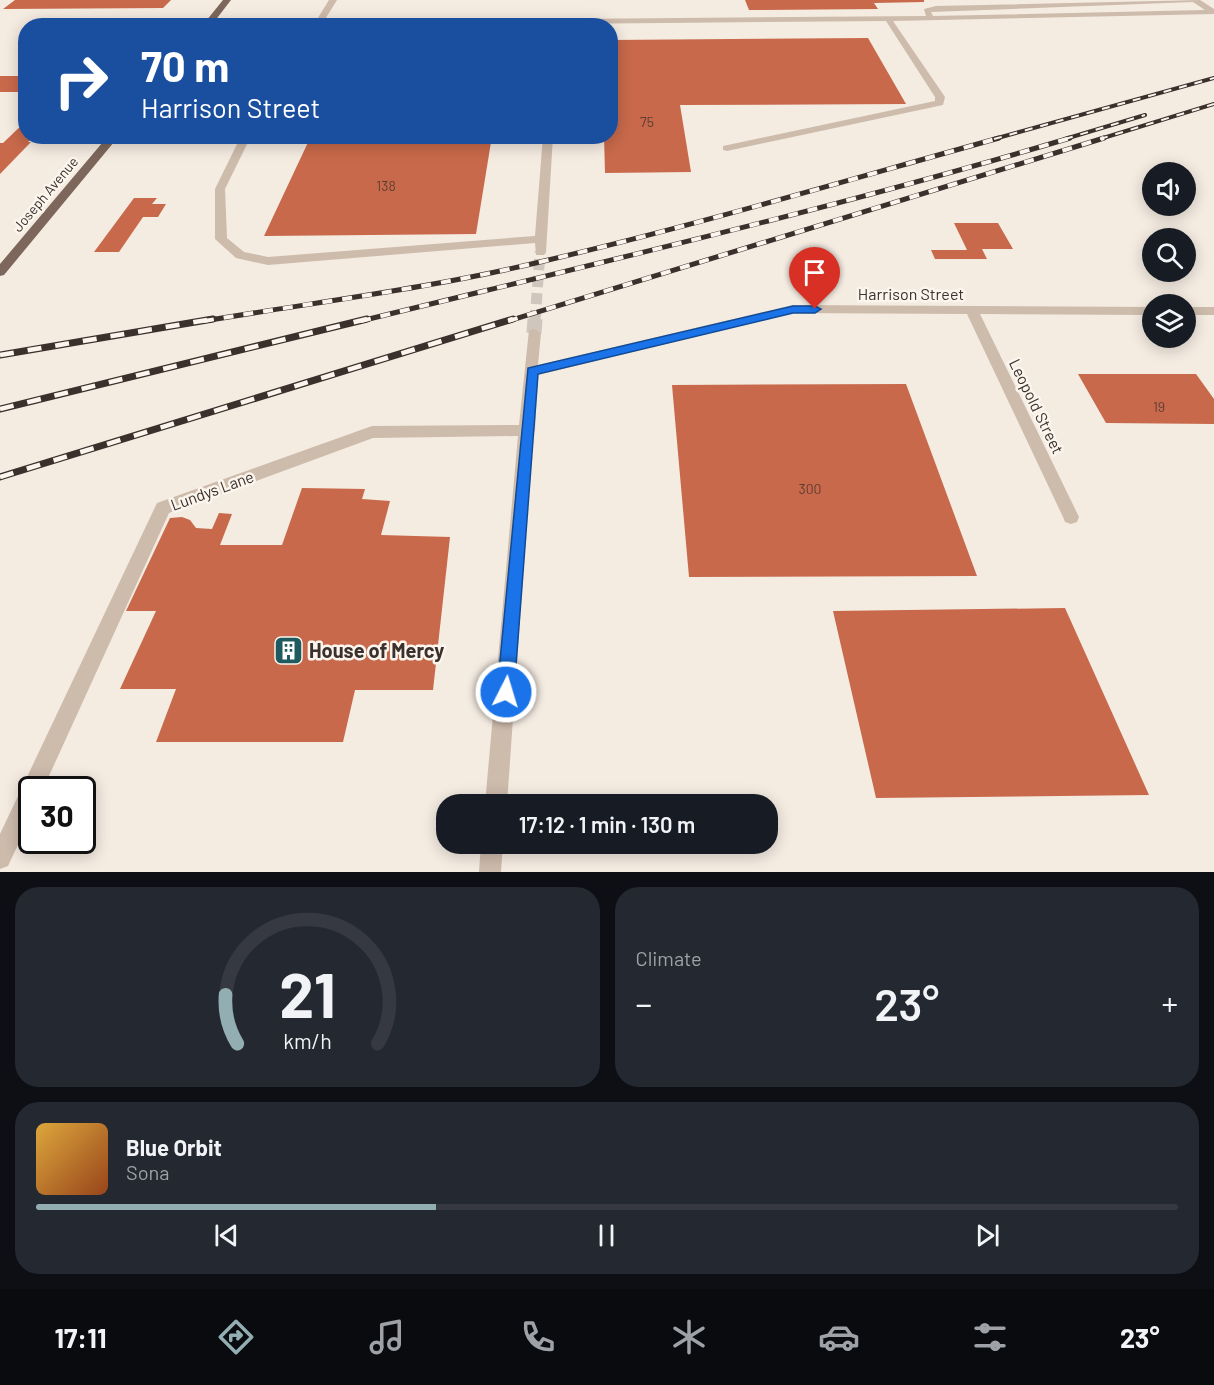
<!DOCTYPE html>
<html lang="en">
<head>
<meta charset="utf-8">
<style>
	:root { --surface:#171b24; --page:#242831; --text:#f1f3f6; --muted:#9ea1a6; --line:#363941; --accent:#92aeb2 }
	body { margin:0; font-family:Barlow,sans-serif; background:var(--page); color:var(--text); height:100vh; display:flex; flex-direction:column; font-size:22px; white-space:nowrap }
	* { box-sizing:border-box; margin:0 }
	p { font-size:20px; color:var(--muted) }
	.icon { flex:none; width:33px; height:33px; fill:none; stroke:currentColor; stroke-width:2; stroke-linecap:round; stroke-linejoin:round }
	.map { position:relative; height:872px; overflow:hidden }
	.side { display:flex; flex-direction:column; gap:15px; padding:15px; background:#0d0f14; flex:1 }
	.side>* { flex:none }
	.hud { position:absolute; left:18px; top:18px; width:600px; height:126px; border-radius:24px; box-shadow:0 3px 15px #0003; background:#1a4fa0; color:#fff; overflow:hidden }
	.tools { position:absolute; left:1142px; top:162px; display:grid; gap:12px }
	.tools a { display:grid; place-items:center; width:54px; height:54px; border-radius:50%; background:var(--surface); box-shadow:0 3px 15px #0003; font-size:30px }
	.speed { position:absolute; left:18px; top:776px; display:flex; gap:12px; font-size:30px; font-weight:700; text-align:center }
	.speed>* { display:grid; place-content:center; width:78px; height:78px; border-radius:50%; background:var(--surface); box-shadow:0 3px 15px #0003; line-height:1 }
	.speed .limit { border:3px solid #111; border-radius:9px; background:#fff; color:#111 }
	.pin { position:absolute; display:grid; place-items:center; width:51px; height:51px; color:#fff; margin:-62px -26px; border-radius:50% 50% 50% 0; rotate:-45deg; box-shadow:0 0 6px #0007 }
	.pin .icon { rotate:45deg }
	.me { position:absolute; width:66px; margin:-33px; rotate:5deg; stroke-linejoin:round; filter:drop-shadow(0 0 4px #0008) }
	.turn { display:flex; align-items:center; gap:21px; height:126px; padding:0 24px; font-size:27px }
	.turn .icon { width:78px; height:78px; stroke-width:2.5 }
	.turn b { display:block; font-size:42px; line-height:51px }
	.big { font-size:45px; font-weight:600; line-height:1.1 }
	.side .tile { flex:1; display:flex; flex-direction:column; justify-content:center; gap:9px; min-width:0; padding:0 21px; border-radius:24px; background:var(--page) }
	.side .dial { align-items:center; gap:0 }
	.dial svg { height:156px; overflow:visible; fill:none; stroke:var(--line); stroke-width:7; stroke-linecap:round; text-anchor:middle }
	.dial text { fill:var(--text); stroke:none }
	.song { display:flex; align-items:center; gap:18px }
	.cover { width:72px; height:72px; border-radius:9px; background:linear-gradient(135deg,hsl(40 70% 55%),hsl(20 70% 35%)) }
	.played { height:6px; border-radius:3px; background:linear-gradient(90deg,var(--accent) 35%,var(--line) 35%) }
	.keys { display:flex; justify-content:space-around; direction:ltr }
	.heat { display:flex; justify-content:space-between; align-items:center; font-size:33px; direction:ltr }
	.side .tiles { flex:1; display:grid; gap:15px; grid-template-columns:1fr 1fr }
	.tile:last-child { grid-column:span 2 }
	.trip { position:absolute; left:436px; top:794px; width:342px; height:60px; border-radius:24px; background:var(--surface); box-shadow:0 3px 15px #0003; font-weight:600; line-height:60px; text-align:center }
	.tab-bar { display:flex; height:96px; justify-content:space-around; align-items:center; background:#090b0e; color:var(--muted) }
	.tab-bar .icon { width:42px; height:42px }
	.tab-bar .selected { color:var(--accent) }
	.tab-bar b { font-size:27px; color:var(--text) }
	.map>svg:first-child { display:block }
	.building { fill:#c8694b }
	.lines { fill:none; stroke-linecap:round; stroke-linejoin:round }
	.minor-tunnel-far1 { stroke:#cfc6bd; stroke-width:11; stroke-dasharray:11 6; stroke-linecap:butt }
	.minor-tunnel { stroke:#cfc6bd; stroke-width:15; stroke-dasharray:15 8; stroke-linecap:butt }
	.minor { fill:#cdbbac; fill-rule:evenodd }
	.major { fill:#7d675c; fill-rule:evenodd }
	.rail-far2-casing { stroke:#3b302b; stroke-width:4 }
	.rail-far1-casing { stroke:#3b302b; stroke-width:5 }
	.rail-casing { stroke:#3b302b; stroke-width:7 }
	.rail-far2 { stroke:#fbf5ee; stroke-width:2; stroke-dasharray:8; stroke-linecap:butt }
	.rail-far1 { stroke:#fbf5ee; stroke-width:4; stroke-dasharray:10; stroke-linecap:butt }
	.rail { stroke:#fbf5ee; stroke-width:4.5; stroke-dasharray:14; stroke-linecap:butt }
	.route { fill:#1a73e8; stroke:#114b97; stroke-width:1.5 }
	.labels { text-anchor:middle; dominant-baseline:central; stroke-width:5; stroke-linejoin:round; paint-order:stroke }
	.number-label { font-size:14px; fill:#5e3e33 }
	.far-street-label { font-size:14px; fill:#3b302b; stroke:#fbf5ee }
	.street-label { font-size:16px; fill:#3b302b; stroke:#fbf5ee }
	.near-poi-label { font-size:20px; font-weight:bold; fill:#3b302b; stroke:#fbf5ee; text-anchor:start }
</style>
</head>
<body>
<div class="map">
<svg width="1214" height="872" viewBox="0 0 1214 872">
	<rect width="100%" height="100%" fill="#f4ebe1"/>
	<path class="building" d="M 15,0 L 171,0 L 163,8 L 3,9 Z
		M 745,0 L 924,0 L 924,2 L 874,3 L 878,9 L 749,10 Z
		M 868,38 L 906,104 L 680,105 L 691,172 L 605,173 L 604,136 L 610,136 L 610,40 Z
		M 0,76 L 26,76 L 26,98 L 18,98 L 24,92 L 0,92 Z
		M 26,121 L 26,136 L 34,136 L 28,142 L 31,142 L 0,174 L 0,143 L 3,143 Z
		M 311,136 L 492,136 L 476,234 L 264,236 Z
		M 134,198 L 157,198 L 152,204 L 166,204 L 158,217 L 143,217 L 119,252 L 94,252 Z
		M 954,223 L 998,223 L 1013,249 L 982,249 L 987,259 L 935,259 L 931,250 L 967,250 Z
		M 1078,374 L 1196,374 L 1214,399 L 1214,424 L 1106,423 Z
		M 906,384 L 977,576 L 689,577 L 672,385 Z
		M 302,488 L 365,489 L 362,499 L 390,501 L 381,535 L 450,537 L 433,690 L 355,690 L 343,742 L 156,742 L 176,689 L 120,689 L 156,611 L 126,611 L 170,518 L 182,517 L 190,520 L 196,528 L 212,529 L 219,513 L 232,514 L 220,545 L 282,545 Z
		M 1065,608 L 1149,795 L 876,798 L 833,611 Z"/>
	<g class="lines">
		<path class="minor-tunnel-far1" d="M 535,321 L 540,252"/>
		<path class="minor-tunnel" d="M 534,333 L 535,319"/>
		<path class="minor" d="M 329,0 L 337,0 L 324,21 L 926,16 L 924,9 L 936,6 L 1200,0 L 1214,9 L 1214,14 L 893,21 L 945,97 L 943,105 L 727,151 L 723,150 L 723,146 L 935,101 L 935,97 L 886,21 L 327,26 L 203,24 L 207,22 L 316,21 ZM 1193,2 L 1205,10 L 933,16 L 931,12 Z
			M 241,136 L 251,136 L 225,189 L 227,238 L 244,252 L 268,257 L 535,236 L 543,136 L 553,136 L 546,252 L 544,255 L 536,255 L 535,243 L 268,265 L 236,258 L 215,239 L 215,189 Z
			M 793,305 L 1152,307 L 1152,315 L 980,314 L 1079,517 L 1077,522 L 1071,524 L 1065,522 L 1063,517 L 967,314 L 793,313 L 538,375 L 535,430 L 533,434 L 507,804 L 485,804 L 518,436 L 373,438 L 169,513 L 43,789 L 32,789 L 32,815 L 8,866 L 0,869 L 0,834 L 157,503 L 372,426 L 519,425 L 529,330 L 534,329 L 541,333 L 538,365 Z
			M 1185,307 L 1214,307 L 1214,315 L 1185,315 Z
			M 481,843 L 503,843 L 501,872 L 479,872 Z"/>
		<path class="major" d="M 223,0 L 231,0 L 211,26 L 202,26 Z
			M 108,136 L 119,136 L 4,275 L 0,276 L 0,264 Z"/>
		<defs>
			<path id="rail-far2" d="M 994,139 L 1214,78
				M 1065,139 L 1145,115
				M 1100,139 L 1214,104"/>
			<path id="rail-far1" d="M 204,321 C 317,302 433,288 544,261 C 697,225 848,180 999,138
				M 361,321 C 598,263 836,208 1070,138
				M 508,321 L 1104,138"/>
			<path id="rail" d="M 0,355 L 213,319
				M 0,409 L 367,319
				M 0,477 L 513,319"/>
		</defs>
		<use href="#rail-far2" class="rail-far2-casing"/>
		<use href="#rail-far1" class="rail-far1-casing"/>
		<use href="#rail" class="rail-casing"/>
		<use href="#rail-far2" class="rail-far2"/>
		<use href="#rail-far1" class="rail-far1"/>
		<use href="#rail" class="rail"/>
	</g>
	<path class="route" d="M 793,306 L 815,306 L 821,309 L 815,313 L 793,313 L 538,374 L 514,692 L 512,698 L 506,700 L 499,698 L 497,692 L 528,368 Z"/>
	<defs>
		<symbol id="building-square" viewBox="-11 -11 22 22"><rect x="-9" y="-9" width="18" height="18" rx="4" fill="#1f5a5e" stroke="#fbf5ee"/><path d="M-4-6H4V6H1V3H-1V6H-4ZM-2.5-4.3h1.7v1.8h-1.7ZM.8-4.3h1.7v1.8H.8ZM-2.5-1h1.7V.8h-1.7ZM.8-1h1.7V.8H.8Z" fill="#fff"/></symbol>
	</defs>
	<g fill-rule="evenodd">
		<use href="#building-square" x="272" y="634" width="33" height="33"/>
	</g>
	<g class="labels">
		<g class="number-label">
			<text x="647" y="121">75</text>
			<text x="386" y="185">138</text>
			<text x="1159" y="406">19</text>
			<text x="810" y="488">300</text>
		</g>
		<g class="far-street-label">
			<text transform="translate(45 194) rotate(-50)">Joseph Avenue</text>
		</g>
		<g class="street-label">
			<text x="911" y="293">Harrison Street</text>
			<text transform="translate(1037 406) rotate(64)">Leopold Street</text>
			<text transform="translate(212 490) rotate(-20)">Lundys Lane</text>
		</g>
		<g class="near-poi-label">
			<text x="309" y="650">House of Mercy</text>
		</g>
	</g>
</svg>
<div class="tools">
<a><svg class="icon" aria-label="sound" viewBox="0 0 24 24"><path d="M4 9h4l5-4v14l-5-4H4zM17 9q2 3 0 6"/></svg></a>
<a><svg class="icon" aria-label="search" viewBox="0 0 24 24"><circle cx="10" cy="10" r="6"/><path d="M15 15l6 6"/></svg></a>
<a><svg class="icon" aria-label="layers" viewBox="0 0 24 24"><path d="M12 4l9 5-9 5-9-5zM3 14l9 5 9-5"/></svg></a>
</div>
<div class="speed"><div class="limit">30</div></div>
<div class="pin" style="left:815px;top:309px;background:#d93025"><svg class="icon" aria-label="arrive" viewBox="0 0 24 24"><path d="M6 21V4h12l-3 4 3 4H6"/></svg></div>
<svg class="me" style="left:506px;top:692px" viewBox="-20 -20 40 40"><circle r="17" fill="#1a73e8" stroke="#fff" stroke-width="3"/><path d="M0-11L8 9 0 5-8 9z" fill="#fff"/></svg>
<div class="trip">17:12 · 1 min · 130 m</div>
<div class="hud">
<div class="turn"><svg class="icon" aria-label="right" viewBox="0 0 24 24"><path d="M7 20v-9h11M14 6l5 5-5 5"/></svg><div><b>70 m</b>Harrison Street</div></div>
</div>
</div>
<section class="side">
<div class="tiles">
<div class="tile dial"><svg viewBox="0 0 100 80">
<path d="M14 69A42 42 0 1 1 86 69"/>
<path d="M14 69A42 42 0 0 1 8 44" stroke="#92aeb2"/>
<text x="50" y="56" font-size="32" font-weight="700">21</text>
<text x="50" y="72" font-size="11">km/h</text>
</svg></div>
<div class="tile"><p>Climate</p>
<div class="heat"><a>−</a><b class="big">23°</b><a>+</a></div>
</div>
<div class="tile">
<div class="song"><i class="cover"></i><div><b>Blue Orbit</b><p>Sona</p></div></div>
<div class="played"></div>
<div class="keys"><svg class="icon" aria-label="previous" viewBox="0 0 24 24"><path d="M18 5L8 12l10 7zM5 5v14"/></svg><svg class="icon" aria-label="pause" viewBox="0 0 24 24"><path d="M8 5v14M16 5v14"/></svg><svg class="icon" aria-label="next" viewBox="0 0 24 24"><path d="M6 5l10 7-10 7zM19 5v14"/></svg></div>
</div>
</div>
</section>
<nav class="tab-bar">
<b>17:11</b>
<svg class="icon selected" aria-label="directions" viewBox="0 0 24 24"><path d="M12 3l9 9-9 9-9-9zM9 14v-3h6M13 9l2 2-2 2"/></svg>
<svg class="icon" aria-label="music" viewBox="0 0 24 24"><path d="M9 18V5l10-2v13"/><circle cx="6" cy="18" r="3"/><circle cx="16" cy="16" r="3"/></svg>
<svg class="icon" aria-label="phone" viewBox="0 0 24 24"><path d="M5 4h4l2 5-3 2q2 4 5 5l2-3 5 2v4C11 20 4 13 5 4z"/></svg>
<svg class="icon" aria-label="climate" viewBox="0 0 24 24"><path d="M12 3v18M4 7l16 10M4 17L20 7"/></svg>
<svg class="icon" aria-label="car" viewBox="0 0 24 24"><path d="M5 17H2v-5l4-1 3-4h7l3 4 3 1v5h-3M9 17h6M6 11h13"/><circle cx="7" cy="17" r="2"/><circle cx="17" cy="17" r="2"/></svg>
<svg class="icon" aria-label="filters" viewBox="0 0 24 24"><path d="M4 7h16M4 17h16"/><circle cx="9" cy="7" r="2"/><circle cx="15" cy="17" r="2"/></svg>
<b>23°</b>
</nav>
</body>
</html>
